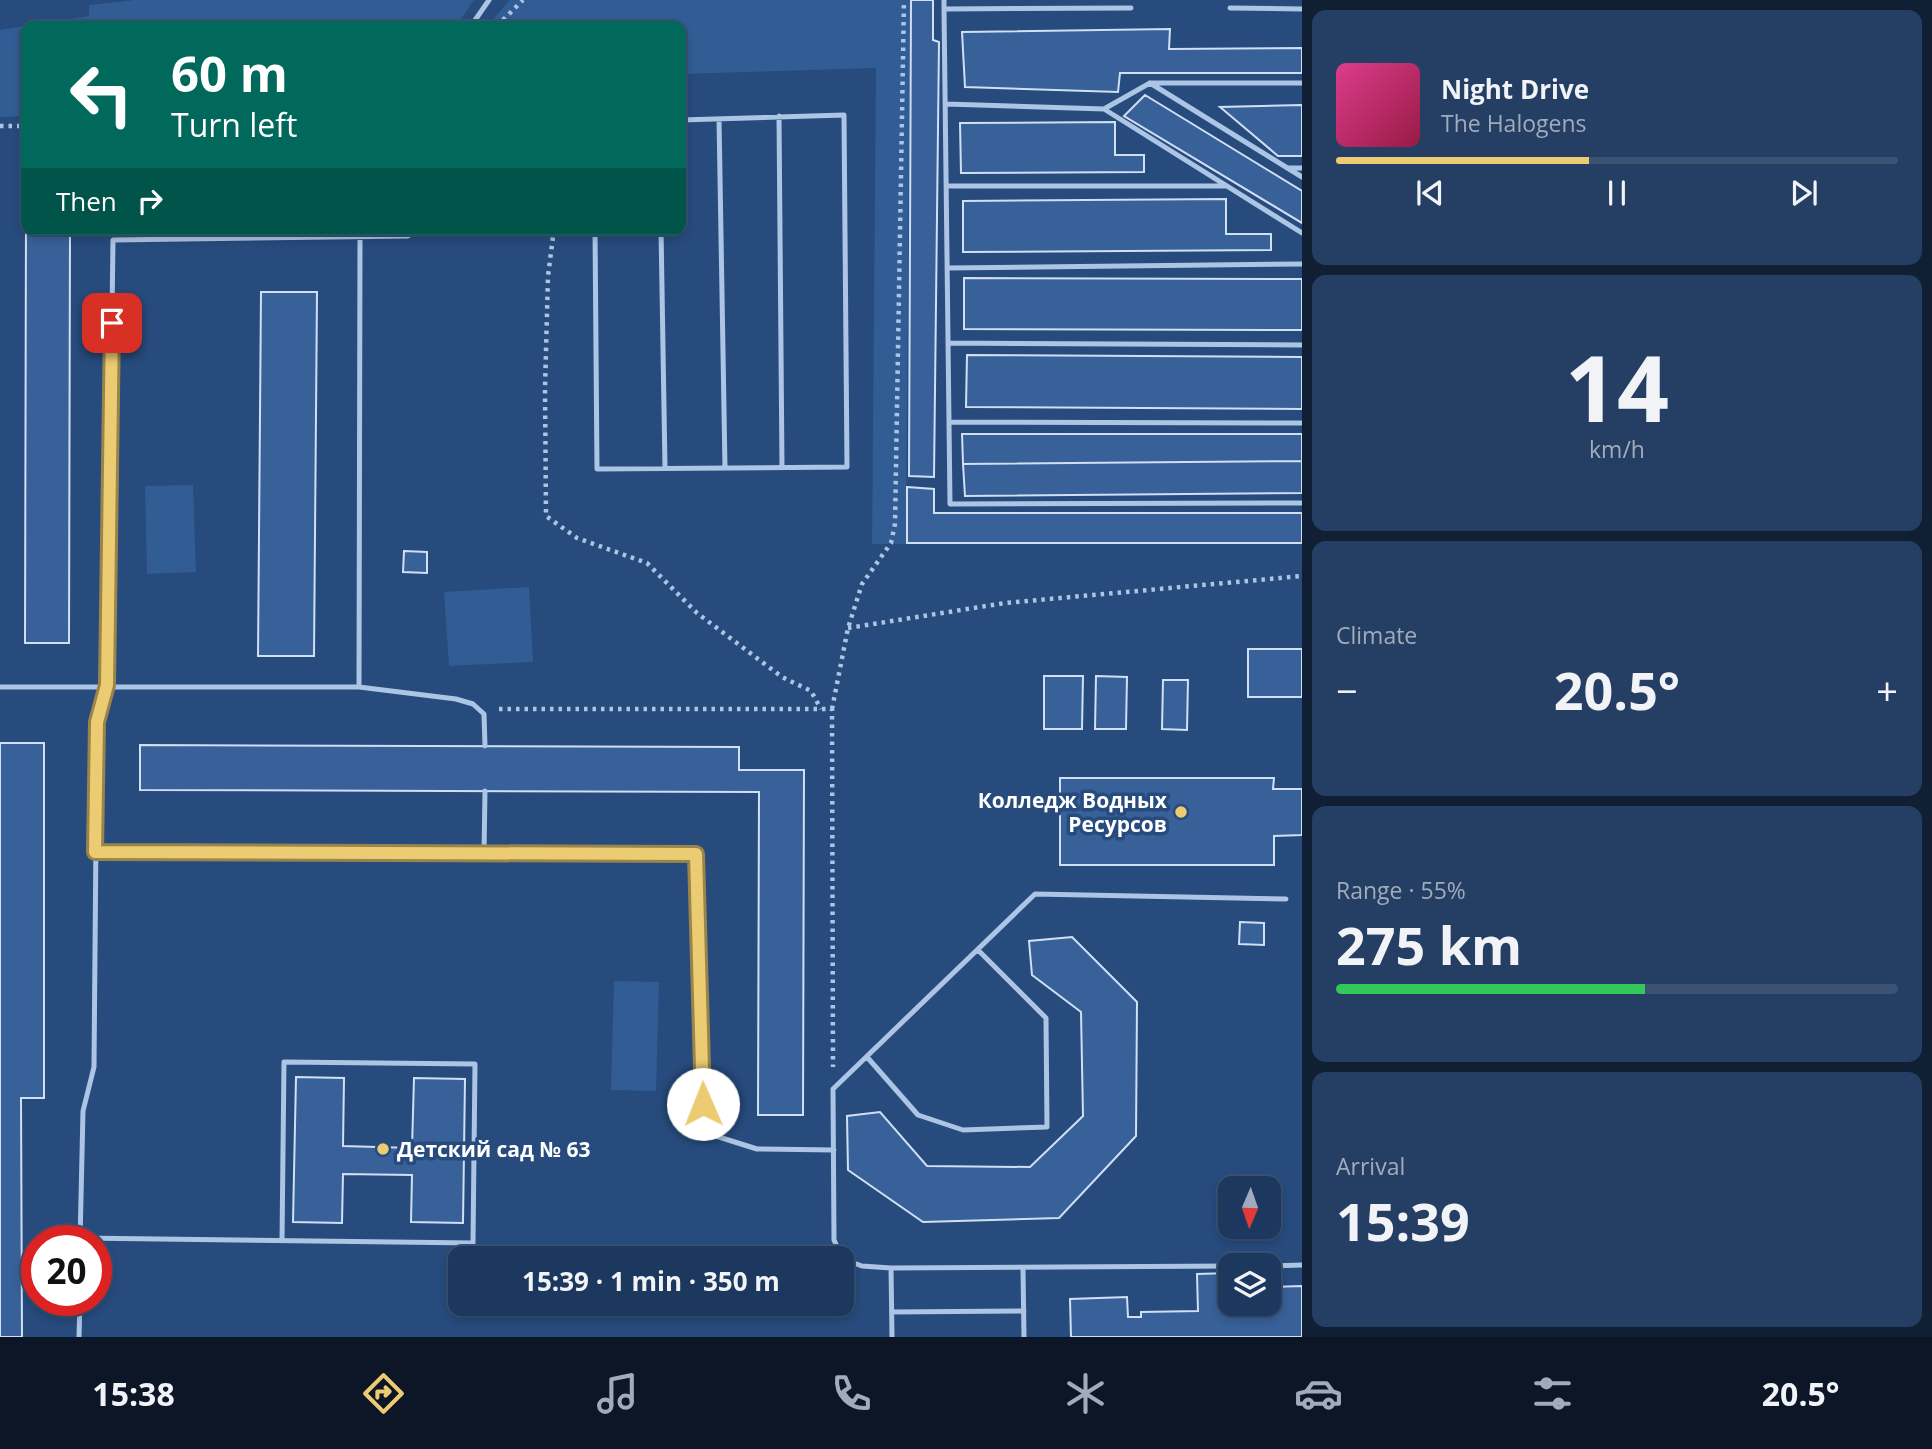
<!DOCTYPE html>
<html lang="en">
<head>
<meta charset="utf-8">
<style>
	:root { --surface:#1d385e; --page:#253f64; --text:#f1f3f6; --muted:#a0acbc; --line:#3b5273; --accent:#eccc73 }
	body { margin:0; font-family:"Open Sans",sans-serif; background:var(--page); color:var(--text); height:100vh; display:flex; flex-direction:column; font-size:26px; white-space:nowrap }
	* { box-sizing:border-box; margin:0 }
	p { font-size:23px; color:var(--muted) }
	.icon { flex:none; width:38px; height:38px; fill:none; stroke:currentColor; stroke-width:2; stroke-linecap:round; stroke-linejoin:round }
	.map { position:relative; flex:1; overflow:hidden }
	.side { display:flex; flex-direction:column; gap:10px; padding:10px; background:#101f34; width:630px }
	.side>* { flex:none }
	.banner { position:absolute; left:21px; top:21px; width:665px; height:214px; border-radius:14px; box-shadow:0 4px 10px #0003,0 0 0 2px var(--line); background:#00695c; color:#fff; overflow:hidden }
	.needle { width:46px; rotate:182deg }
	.fabs { position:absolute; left:1218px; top:1176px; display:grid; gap:14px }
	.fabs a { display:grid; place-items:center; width:63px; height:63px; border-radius:14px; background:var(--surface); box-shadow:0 4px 10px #0003,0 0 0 2px var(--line); font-size:35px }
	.speed { position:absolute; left:21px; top:1225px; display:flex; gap:14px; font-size:35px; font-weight:700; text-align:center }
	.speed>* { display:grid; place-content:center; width:91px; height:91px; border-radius:50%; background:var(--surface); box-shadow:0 4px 10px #0003,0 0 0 2px var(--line); line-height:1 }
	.speed .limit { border:10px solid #d22; background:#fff; color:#111 }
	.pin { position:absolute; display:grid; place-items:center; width:60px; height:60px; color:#fff; margin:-30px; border-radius:14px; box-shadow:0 4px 10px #0006 }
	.me { position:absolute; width:77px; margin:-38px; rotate:359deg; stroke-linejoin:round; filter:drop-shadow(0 0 5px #0008) }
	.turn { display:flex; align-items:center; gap:24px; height:147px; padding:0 35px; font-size:32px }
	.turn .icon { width:91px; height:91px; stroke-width:2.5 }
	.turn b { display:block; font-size:49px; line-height:60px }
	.then { display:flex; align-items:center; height:66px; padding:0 35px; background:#0003; gap:14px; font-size:26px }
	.big { font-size:52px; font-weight:700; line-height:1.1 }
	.side .card { flex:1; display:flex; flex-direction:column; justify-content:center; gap:10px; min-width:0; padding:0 24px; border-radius:14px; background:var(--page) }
	.side .dial { align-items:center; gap:0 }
	.dial b { font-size:91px; line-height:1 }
	.song { display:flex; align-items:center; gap:21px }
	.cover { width:84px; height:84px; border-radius:10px; background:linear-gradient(135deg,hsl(330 70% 55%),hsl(340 70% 35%)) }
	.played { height:7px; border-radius:4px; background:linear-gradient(90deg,var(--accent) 45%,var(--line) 45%) }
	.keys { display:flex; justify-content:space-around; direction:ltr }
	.heat { display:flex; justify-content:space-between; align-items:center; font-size:38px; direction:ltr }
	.charge { height:10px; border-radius:5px; background:linear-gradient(90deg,#34c759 55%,var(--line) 0) }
	.trip { position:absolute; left:448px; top:1246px; width:406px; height:70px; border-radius:14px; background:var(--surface); box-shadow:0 4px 10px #0003,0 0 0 2px var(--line); font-weight:700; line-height:70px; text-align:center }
	.tab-bar { display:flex; height:112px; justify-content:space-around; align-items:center; background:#0c1626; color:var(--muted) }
	.tab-bar .icon { width:49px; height:49px }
	.tab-bar .active { color:var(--accent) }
	.tab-bar b { font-size:32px; color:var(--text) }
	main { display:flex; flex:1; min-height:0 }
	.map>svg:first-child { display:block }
	.green { fill:#325c94 }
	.building { fill:#386199; stroke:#d0dff4; stroke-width:2 }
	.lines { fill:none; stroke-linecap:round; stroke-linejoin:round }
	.path { stroke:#adc5e4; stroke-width:4.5; stroke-dasharray:3.5 5; stroke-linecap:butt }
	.lane { stroke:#adc5e4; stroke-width:5 }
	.route-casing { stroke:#99854b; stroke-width:18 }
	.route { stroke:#eccc73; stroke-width:12 }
	.poi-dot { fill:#eccc73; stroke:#274b7d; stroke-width:2.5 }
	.labels { text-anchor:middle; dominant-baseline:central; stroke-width:7; stroke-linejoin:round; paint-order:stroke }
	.poi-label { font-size:21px; font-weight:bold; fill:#fff; stroke:#274b7d; text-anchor:end }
</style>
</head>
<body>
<main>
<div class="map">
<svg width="1302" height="1337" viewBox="0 0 1302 1337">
	<rect width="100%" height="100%" fill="#274b7d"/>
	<path class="green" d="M 135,0 L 474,0 L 456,26 L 26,26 L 26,116 L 0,117 L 0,30 L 89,16 L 89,5 Z
		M 510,0 L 910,0 L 906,544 L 872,544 L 876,68 L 681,74 L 681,26 L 487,26 Z
		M 193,485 L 196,572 L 147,574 L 145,486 Z
		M 529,587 L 533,662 L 449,666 L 444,592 Z
		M 614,981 L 659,982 L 656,1091 L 611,1090 Z"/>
	<path class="building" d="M 911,0 L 933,0 L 933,40 L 939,42 L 934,477 L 909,476 Z
		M 1170,29 L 1169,49 L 1302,48 L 1302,73 L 1120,73 L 1118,92 L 965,87 L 962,32 Z
		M 1145,95 L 1302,191 L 1302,223 L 1124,116 Z
		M 1302,105 L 1302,156 L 1278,156 L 1220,107 Z
		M 1115,122 L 1115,155 L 1144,155 L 1144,172 L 961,173 L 960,123 Z
		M 1226,199 L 1226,234 L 1271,234 L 1271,250 L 963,252 L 963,201 Z
		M 26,217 L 26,229 L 70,229 L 69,643 L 25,643 Z
		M 964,278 L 1302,279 L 1302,330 L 964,329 Z
		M 261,292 L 317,292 L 314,656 L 258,656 Z
		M 967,355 L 1302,357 L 1302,409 L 966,407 Z
		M 962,434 L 1302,434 L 1302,461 L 963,464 Z
		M 1302,461 L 1302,493 L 965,496 L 963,464 Z
		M 907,487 L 934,489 L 934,513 L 1302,513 L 1302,543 L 907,543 Z
		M 404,551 L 427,552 L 427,573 L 403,572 Z
		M 1248,649 L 1302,649 L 1302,697 L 1248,697 Z
		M 1044,676 L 1083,676 L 1082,729 L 1044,729 Z
		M 1096,676 L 1127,677 L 1126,729 L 1095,729 Z
		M 1163,680 L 1188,680 L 1187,730 L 1162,729 Z
		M 0,743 L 44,743 L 44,1098 L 21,1098 L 22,1337 L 0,1337 Z
		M 140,745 L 739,747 L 739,770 L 804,770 L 803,1115 L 758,1115 L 759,792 L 140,790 Z
		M 1060,778 L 1274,778 L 1273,789 L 1302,789 L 1302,835 L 1274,836 L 1274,865 L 1060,865 Z
		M 1240,922 L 1264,923 L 1264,945 L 1239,944 Z
		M 1072,937 L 1137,1002 L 1136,1136 L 1059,1218 L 923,1222 L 848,1170 L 847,1116 L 880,1112 L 927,1166 L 1030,1167 L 1083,1116 L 1081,1012 L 1032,975 L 1029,941 Z
		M 296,1077 L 344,1078 L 343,1146 L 412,1148 L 414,1078 L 465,1079 L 463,1223 L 411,1222 L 412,1175 L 343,1174 L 342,1223 L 293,1222 Z
		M 1230,1273 L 1230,1304 L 1269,1304 L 1270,1287 L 1302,1286 L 1302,1337 L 1071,1337 L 1070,1299 L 1127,1297 L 1128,1317 L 1141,1317 L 1141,1312 L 1198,1311 L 1197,1274 Z"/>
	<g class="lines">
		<path class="path" d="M 497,26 L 523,0
			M 0,126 L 26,126
			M 554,229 L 548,276 L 545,388 L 546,516 L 577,538 L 647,563 L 697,613 L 782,677 L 811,691 L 821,709
			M 848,628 L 1005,603 L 1302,576
			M 499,709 L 832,709 L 833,1067
			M 832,709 L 848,628 L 862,584 L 891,543 L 895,524 L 904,0"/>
		<path class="lane" d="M 944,0 L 944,9 L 1131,8
			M 1230,8 L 1302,9
			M 944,9 L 950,504 L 1302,503
			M 471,26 L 489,0
			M 1150,83 L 1302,177
			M 946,104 L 1104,109 L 1302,233
			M 1104,109 L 1150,83 L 1302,83
			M 779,116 L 782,467
			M 719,119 L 725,468
			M 1287,168 L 1302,168
			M 947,186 L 1227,186
			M 595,229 L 597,469 L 847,467 L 844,115 L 681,120
			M 661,229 L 665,468
			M 947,268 L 1302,264
			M 948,343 L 1302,345
			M 949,422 L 1302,423
			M 0,687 L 359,687 L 456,699 L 473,704 L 484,714 L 485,746
			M 359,687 L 360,238
			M 485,791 L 484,853 L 696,854 L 703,1132 L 757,1149 L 834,1150
			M 95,852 L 484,853
			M 867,1057 L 918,1115 L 963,1130 L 1047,1127 L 1046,1018 L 978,950
			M 80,1238 L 473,1243 L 475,1064 L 284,1062 L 282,1241
			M 80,1241 L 83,1111 L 94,1067 L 97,722 L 107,685 L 113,240 L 408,236 L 419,229
			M 1269,1266 L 1302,1265
			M 891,1268 L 1230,1266
			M 1023,1269 L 1024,1337
			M 892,1312 L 1024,1311
			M 79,1337 L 80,1300
			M 892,1337 L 891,1268 L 862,1266 L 843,1259 L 834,1240 L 833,1089 L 1035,894 L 1286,899"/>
	</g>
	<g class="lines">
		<defs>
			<path id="route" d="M 112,323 L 107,685 L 97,722 L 95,852 L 696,854 L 703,1104"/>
		</defs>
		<use href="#route" class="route-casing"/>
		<use href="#route" class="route"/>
	</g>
	<g class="poi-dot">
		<circle cx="1181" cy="812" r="7"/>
		<circle cx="383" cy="1149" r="7"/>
	</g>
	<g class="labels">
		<g class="poi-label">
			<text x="1167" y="800">Колледж Водных<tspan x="1167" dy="24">Ресурсов</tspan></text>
			<text x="397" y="1149" text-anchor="start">Детский сад № 63</text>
		</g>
	</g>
</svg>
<div class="fabs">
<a><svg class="needle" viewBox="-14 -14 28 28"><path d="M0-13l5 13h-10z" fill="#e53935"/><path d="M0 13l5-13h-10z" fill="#a0acbc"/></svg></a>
<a><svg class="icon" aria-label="layers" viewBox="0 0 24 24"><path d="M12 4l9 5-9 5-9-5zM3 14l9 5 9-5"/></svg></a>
</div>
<div class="speed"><div class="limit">20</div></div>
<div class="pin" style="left:112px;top:323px;background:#d93025"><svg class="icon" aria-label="arrive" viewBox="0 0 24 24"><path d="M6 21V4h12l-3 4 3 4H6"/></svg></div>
<svg class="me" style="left:703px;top:1104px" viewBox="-20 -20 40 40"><circle r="19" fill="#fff"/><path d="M0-13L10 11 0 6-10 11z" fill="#eccc73"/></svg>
<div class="trip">15:39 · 1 min · 350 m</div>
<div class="banner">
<div class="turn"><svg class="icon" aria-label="left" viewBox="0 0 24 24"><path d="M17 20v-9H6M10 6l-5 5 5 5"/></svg><div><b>60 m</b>Turn left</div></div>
<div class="then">Then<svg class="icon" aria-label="right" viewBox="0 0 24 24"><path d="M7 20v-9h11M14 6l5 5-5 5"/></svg></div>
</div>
</div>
<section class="side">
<div class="card">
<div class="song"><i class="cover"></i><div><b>Night Drive</b><p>The Halogens</p></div></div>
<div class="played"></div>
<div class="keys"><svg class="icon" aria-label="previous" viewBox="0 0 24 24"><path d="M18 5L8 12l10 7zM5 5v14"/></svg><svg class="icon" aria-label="pause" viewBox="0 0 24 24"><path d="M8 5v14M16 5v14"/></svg><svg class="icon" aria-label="next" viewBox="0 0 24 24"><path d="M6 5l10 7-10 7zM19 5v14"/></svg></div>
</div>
<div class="card dial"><b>14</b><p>km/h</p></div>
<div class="card"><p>Climate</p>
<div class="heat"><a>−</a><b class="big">20.5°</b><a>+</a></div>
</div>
<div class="card"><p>Range · 55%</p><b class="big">275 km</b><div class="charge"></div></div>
<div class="card"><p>Arrival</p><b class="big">15:39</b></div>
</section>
</main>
<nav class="tab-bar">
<b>15:38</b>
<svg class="icon active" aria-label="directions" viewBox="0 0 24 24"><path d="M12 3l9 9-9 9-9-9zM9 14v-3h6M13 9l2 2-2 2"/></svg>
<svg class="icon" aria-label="music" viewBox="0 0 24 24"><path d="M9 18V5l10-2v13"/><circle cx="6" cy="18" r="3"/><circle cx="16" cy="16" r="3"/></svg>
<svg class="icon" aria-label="phone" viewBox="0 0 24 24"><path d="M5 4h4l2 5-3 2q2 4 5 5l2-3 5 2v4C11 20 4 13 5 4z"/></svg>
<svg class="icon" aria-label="climate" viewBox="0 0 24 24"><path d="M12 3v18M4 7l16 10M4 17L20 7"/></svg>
<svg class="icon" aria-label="car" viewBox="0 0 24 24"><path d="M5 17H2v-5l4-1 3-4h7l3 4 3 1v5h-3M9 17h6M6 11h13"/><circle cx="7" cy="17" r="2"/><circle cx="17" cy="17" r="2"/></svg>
<svg class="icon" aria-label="filters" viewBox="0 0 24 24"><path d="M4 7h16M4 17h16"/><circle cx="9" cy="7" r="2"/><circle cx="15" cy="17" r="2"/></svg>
<b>20.5°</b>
</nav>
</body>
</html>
